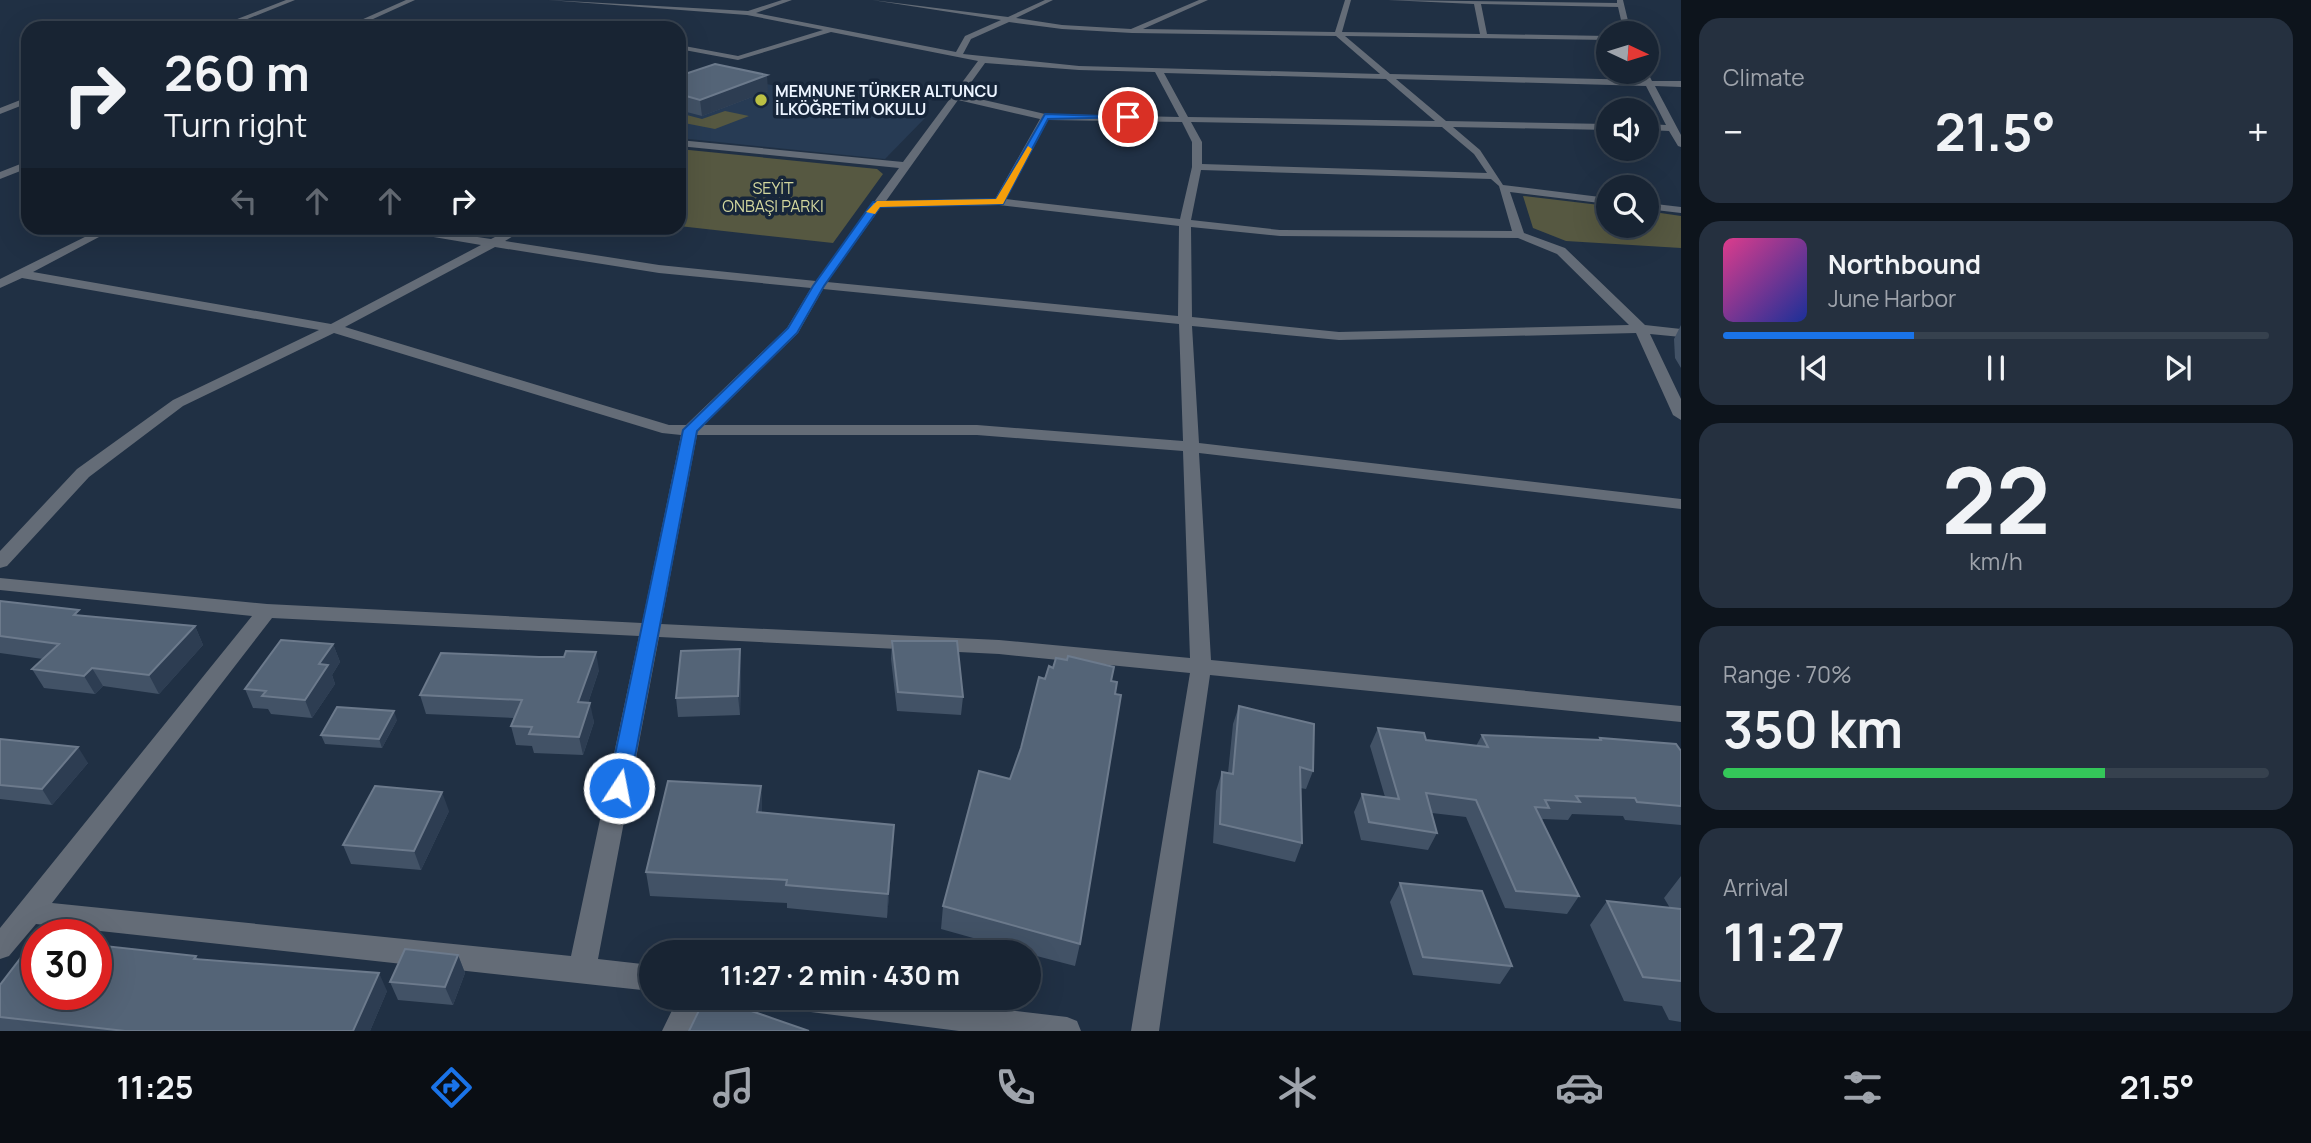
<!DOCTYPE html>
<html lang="en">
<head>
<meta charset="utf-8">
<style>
	:root { --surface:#182433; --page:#25303f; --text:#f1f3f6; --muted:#9fa4ac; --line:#36414e; --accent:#1a73e8 }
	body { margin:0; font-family:Manrope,sans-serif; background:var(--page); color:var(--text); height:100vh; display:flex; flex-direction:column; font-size:26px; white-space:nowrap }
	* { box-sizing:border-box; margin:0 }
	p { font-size:23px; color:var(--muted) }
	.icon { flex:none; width:38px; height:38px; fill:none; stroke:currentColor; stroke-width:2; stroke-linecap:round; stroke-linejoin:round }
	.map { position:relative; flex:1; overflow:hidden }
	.sheet { display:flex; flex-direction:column; gap:18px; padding:18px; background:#0d141c; width:630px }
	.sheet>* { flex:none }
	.banner { position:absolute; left:21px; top:21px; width:665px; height:214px; border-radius:21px; box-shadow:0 7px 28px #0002,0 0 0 2px var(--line); background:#182433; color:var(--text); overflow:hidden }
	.needle { width:46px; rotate:94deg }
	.tools { position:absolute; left:1596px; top:21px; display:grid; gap:14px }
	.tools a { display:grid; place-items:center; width:63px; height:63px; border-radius:50%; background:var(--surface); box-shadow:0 7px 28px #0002,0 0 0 2px var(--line); font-size:35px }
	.speed { position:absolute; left:21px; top:919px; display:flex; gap:14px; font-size:35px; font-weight:700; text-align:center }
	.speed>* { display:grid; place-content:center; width:91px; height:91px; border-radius:50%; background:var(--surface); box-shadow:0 7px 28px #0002,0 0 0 2px var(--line); line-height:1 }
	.speed .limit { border:10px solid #d22; background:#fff; color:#111 }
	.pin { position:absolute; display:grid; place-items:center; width:60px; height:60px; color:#fff; margin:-30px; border:4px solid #fff; border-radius:50%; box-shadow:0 2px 7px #0007 }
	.me { position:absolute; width:77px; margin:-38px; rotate:11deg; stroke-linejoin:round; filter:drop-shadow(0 0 5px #0008) }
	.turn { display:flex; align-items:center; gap:24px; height:147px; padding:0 28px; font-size:32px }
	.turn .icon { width:91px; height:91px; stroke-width:2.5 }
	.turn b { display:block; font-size:49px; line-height:60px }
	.lanes { display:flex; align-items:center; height:66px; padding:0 28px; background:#0003; justify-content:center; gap:35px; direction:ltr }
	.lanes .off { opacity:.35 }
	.big { font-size:52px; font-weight:700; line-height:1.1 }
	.sheet .tile { flex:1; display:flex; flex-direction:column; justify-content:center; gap:10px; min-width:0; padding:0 24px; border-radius:21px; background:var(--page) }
	.sheet .dial { align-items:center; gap:0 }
	.dial b { font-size:91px; line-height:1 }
	.song { display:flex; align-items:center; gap:21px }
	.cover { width:84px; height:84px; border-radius:10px; background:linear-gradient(135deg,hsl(330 70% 55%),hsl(230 70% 35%)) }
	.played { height:7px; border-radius:4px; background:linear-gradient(90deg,var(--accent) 35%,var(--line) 35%) }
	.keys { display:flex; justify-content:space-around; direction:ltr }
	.heat { display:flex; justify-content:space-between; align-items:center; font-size:38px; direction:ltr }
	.charge { height:10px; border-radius:5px; background:linear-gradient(90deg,#34c759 70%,var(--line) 0) }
	.trip { position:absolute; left:639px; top:940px; width:402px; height:70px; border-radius:35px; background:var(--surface); box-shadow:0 7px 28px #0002,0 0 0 2px var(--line); font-weight:700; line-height:70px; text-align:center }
	.tabs { display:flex; height:112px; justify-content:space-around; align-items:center; background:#0a0e14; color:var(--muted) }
	.tabs .icon { width:49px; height:49px }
	.tabs .on { color:var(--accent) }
	.tabs b { font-size:32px; color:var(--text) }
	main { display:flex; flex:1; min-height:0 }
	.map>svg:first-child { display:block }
	.built { fill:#273b54 }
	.green { fill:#565841 }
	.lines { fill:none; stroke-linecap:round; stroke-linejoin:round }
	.minor { fill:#646c77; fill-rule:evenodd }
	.wall { fill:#425266 }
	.shaded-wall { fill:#2d3d52 }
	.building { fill:#546477; stroke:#6c7a8c; stroke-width:2 }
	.route { fill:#1a73e8; stroke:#114b97; stroke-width:2 }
	.slow { fill:#f59e0b }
	.poi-dot { fill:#bbc044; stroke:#17263a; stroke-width:2.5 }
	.labels { text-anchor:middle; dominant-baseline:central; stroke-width:7; stroke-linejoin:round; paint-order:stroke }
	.far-poi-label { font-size:16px; font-weight:bold; fill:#ecf4ff; stroke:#17263a; text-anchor:start }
	.far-park-label { font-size:16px; fill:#d3d79e; stroke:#17263a }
</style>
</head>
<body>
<main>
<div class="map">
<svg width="1681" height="1031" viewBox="0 0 1681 1031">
	<rect width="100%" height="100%" fill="#203044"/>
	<path class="built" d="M 711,72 L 925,118 L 885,159 L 679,138 L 679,83 Z"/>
	<path class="green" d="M 725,111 L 749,116 L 715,129 L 679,122 L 679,113 L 702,119 Z
		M 679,149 L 877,169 L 883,174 L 833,243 L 679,226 Z
		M 1523,196 L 1608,206 L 1608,226 L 1647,226 L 1647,211 L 1681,216 L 1681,248 L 1566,241 L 1533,228 Z"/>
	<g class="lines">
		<path class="minor" d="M 286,0 L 295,0 L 225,28 L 214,28 Z
			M 406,0 L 415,0 L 362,24 L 394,28 L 343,28 Z
			M 548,0 L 748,11 L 782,0 L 792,0 L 756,13 L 956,52 L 965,36 L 1001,20 L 872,0 L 1008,17 L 1045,0 L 1053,0 L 1016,18 L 1062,25 L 1131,29 L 1199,0 L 1208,0 L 1143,29 L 1335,32 L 1345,0 L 1351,0 L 1342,32 L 1480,34 L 1474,4 L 1388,0 L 1617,3 L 1617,0 L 1623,0 L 1631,33 L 1624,33 L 1618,7 L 1481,4 L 1487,34 L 1608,36 L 1608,40 L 1345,36 L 1390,74 L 1644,80 L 1640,73 L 1647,71 L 1652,81 L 1681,81 L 1681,87 L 1655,86 L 1681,135 L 1681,147 L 1678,146 L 1669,131 L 1647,130 L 1647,124 L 1666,125 L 1646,86 L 1396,79 L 1446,121 L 1608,124 L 1608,130 L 1453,127 L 1480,150 L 1503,185 L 1608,198 L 1608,204 L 1510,192 L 1524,233 L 1565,248 L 1645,325 L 1681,329 L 1681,337 L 1650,334 L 1681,399 L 1681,420 L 1673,415 L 1636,333 L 1339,340 L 1192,326 L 1199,443 L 1681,499 L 1681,509 L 1199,453 L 1211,660 L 1681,706 L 1681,722 L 1210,675 L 1159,1031 L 1131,1031 L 1190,673 L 999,654 L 659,637 L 598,959 L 651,965 L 651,991 L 36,924 L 9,956 L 0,959 L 0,928 L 252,616 L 0,590 L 0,578 L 267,604 L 642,623 L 681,435 L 662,433 L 334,333 L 183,406 L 89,477 L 7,566 L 0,568 L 0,551 L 77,469 L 173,400 L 319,330 L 22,278 L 0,288 L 0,279 L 103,228 L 116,228 L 33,272 L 331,324 L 481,245 L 398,231 L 393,228 L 417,228 L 491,239 L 513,228 L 526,228 L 505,241 L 659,265 L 816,281 L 899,168 L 679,146 L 679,140 L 903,162 L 978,61 L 831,32 L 738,60 L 679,49 L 679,45 L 738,56 L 823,30 L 747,15 ZM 1009,22 L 1062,29 L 1132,33 L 1336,36 L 1380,74 L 1079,66 L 963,54 L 971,39 ZM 985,63 L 1079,70 L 1155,72 L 1179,117 L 1045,114 L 962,95 ZM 1164,73 L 1386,79 L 1435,121 L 1188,117 ZM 958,100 L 1040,119 L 995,199 L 886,201 ZM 1048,120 L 1182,122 L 1192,142 L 1192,167 L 1180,219 L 1006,199 ZM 1191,122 L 1442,127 L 1474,154 L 1487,173 L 1202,164 L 1202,142 ZM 1201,170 L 1491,179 L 1499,186 L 1512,231 L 1280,230 L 1191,220 ZM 999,205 L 1179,226 L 1178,316 L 827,282 L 881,207 ZM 1191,227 L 1280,236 L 1518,238 L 1557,254 L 1629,325 L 1339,332 L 1192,317 ZM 495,247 L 659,273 L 811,288 L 787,328 L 686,425 L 669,425 L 345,327 ZM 823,289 L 1179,324 L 1183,441 L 977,425 L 704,425 L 798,333 ZM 697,435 L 977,435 L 1183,451 L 1190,658 L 999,640 L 661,624 ZM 272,618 L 639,636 L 571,956 L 52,903 Z
			M 28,97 L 28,103 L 0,114 L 0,108 Z
			M 28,161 L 28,168 L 0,179 L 0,172 Z
			M 1647,203 L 1681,207 L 1681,213 L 1647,209 Z
			M 678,998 L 706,998 L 691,1031 L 662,1031 Z
			M 789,998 L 906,998 L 1067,1017 L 1077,1021 L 1081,1031 L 959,1031 L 803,1011 L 793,1007 Z"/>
	</g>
	<path class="wall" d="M 679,76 L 768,91 L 702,116 L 679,110 Z
		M 1681,325 L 1681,368 L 1675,358 L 1674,339 Z
		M 0,601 L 82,616 L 195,626 L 203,645 L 159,694 L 103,686 L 95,694 L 44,688 L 32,669 L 43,659 L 0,653 Z
		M 892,641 L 963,697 L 961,715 L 897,711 L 891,659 Z
		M 333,644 L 340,662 L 332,675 L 335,684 L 312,718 L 271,714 L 268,709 L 253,708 L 245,689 Z
		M 741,667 L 740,715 L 678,717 L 676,698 Z
		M 1053,668 L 1111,681 L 1080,944 L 1075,966 L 1029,954 L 1029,952 L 1023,952 L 941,929 L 943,906 L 1010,779 L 1045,679 Z
		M 599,670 L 588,703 L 594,722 L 583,755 L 534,753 L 532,746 L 516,745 L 511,726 L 514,718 L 426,714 L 420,695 Z
		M 1239,706 L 1313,771 L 1306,789 L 1300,788 L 1302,843 L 1295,862 L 1213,843 L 1216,791 L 1222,772 L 1228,773 L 1233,724 Z
		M 397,720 L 382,748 L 325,744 L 321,735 Z
		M 1378,728 L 1426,740 L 1476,746 L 1482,735 L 1598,740 L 1600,738 L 1681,751 L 1681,825 L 1625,820 L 1623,816 L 1572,814 L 1568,820 L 1543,819 L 1542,820 L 1579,896 L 1567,914 L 1505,908 L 1466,817 L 1432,813 L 1437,833 L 1428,850 L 1361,840 L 1354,812 L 1362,794 L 1385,797 L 1370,746 Z
		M 0,739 L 88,763 L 52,805 L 0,799 Z
		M 761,786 L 762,813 L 893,849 L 887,918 L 787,908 L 787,903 L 650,896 L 646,872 Z
		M 449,811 L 421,870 L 351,864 L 343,845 Z
		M 1681,876 L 1681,1022 L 1669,1020 L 1662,1006 L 1624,1001 L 1590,925 L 1607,901 L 1670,908 L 1664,898 Z
		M 1400,883 L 1512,966 L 1500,984 L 1413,975 L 1390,902 Z
		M 458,955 L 465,973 L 453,1005 L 398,1000 L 390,982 Z
		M 196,956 L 198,959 L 387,991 L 370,1031 L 0,1031 L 0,985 Z"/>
	<path class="shaded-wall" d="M 767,75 L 768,91 L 702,116 L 700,100 Z
		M 195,626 L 203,645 L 159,694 L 149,675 Z
		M 333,644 L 340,662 L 332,675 L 335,684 L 312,718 L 305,700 L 319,664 Z
		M 740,649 L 741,667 L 740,715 L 738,696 Z
		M 596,652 L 599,670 L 582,721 L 578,702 Z
		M 92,668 L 103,686 L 95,694 L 84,676 Z
		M 590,703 L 594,722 L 583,755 L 579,737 Z
		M 394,711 L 397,720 L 382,748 L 379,739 Z
		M 78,747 L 88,763 L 52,805 L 42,789 Z
		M 761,786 L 762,810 L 758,836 L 757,812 Z
		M 442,792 L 449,811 L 421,870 L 414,851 Z
		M 894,825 L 893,849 L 887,918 L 888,894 Z
		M 458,955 L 465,973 L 453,1005 L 445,987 Z
		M 379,973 L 387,991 L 370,1031 L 353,1031 Z"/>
	<path class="building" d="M 715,64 L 767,75 L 700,100 L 679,94 L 679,76 Z
		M 0,601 L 79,610 L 74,615 L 195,626 L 149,675 L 92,668 L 84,676 L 32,669 L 59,644 L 0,636 Z
		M 281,640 L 333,644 L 319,664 L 328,665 L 305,700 L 262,696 L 266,691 L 245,689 Z
		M 892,641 L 957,641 L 963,697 L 898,692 Z
		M 740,649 L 738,696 L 676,698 L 681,651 Z
		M 566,651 L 596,652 L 578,702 L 590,703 L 579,737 L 529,734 L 532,727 L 511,726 L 522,700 L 420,695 L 441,653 L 539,657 L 564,657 Z
		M 1068,656 L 1114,667 L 1111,681 L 1117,682 L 1115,694 L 1121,695 L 1080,944 L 943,906 L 979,771 L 1010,779 L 1021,748 L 1039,677 L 1045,679 L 1049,666 L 1053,668 L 1056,658 L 1067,660 Z
		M 1239,706 L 1314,724 L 1313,771 L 1300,767 L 1302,843 L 1220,824 L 1222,772 L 1233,774 Z
		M 337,707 L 394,711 L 379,739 L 321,735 Z
		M 1378,728 L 1424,733 L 1426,740 L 1488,747 L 1482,735 L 1601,740 L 1600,738 L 1676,744 L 1681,751 L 1681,806 L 1637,802 L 1635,798 L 1576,796 L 1580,802 L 1545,800 L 1549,808 L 1535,807 L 1579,896 L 1516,891 L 1476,800 L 1426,793 L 1437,833 L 1369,822 L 1362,794 L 1399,799 Z
		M 0,739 L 78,747 L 42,789 L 0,785 Z
		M 668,781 L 761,786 L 757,812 L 894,825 L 888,894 L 786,885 L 787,880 L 646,872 Z
		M 375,786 L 442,792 L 414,851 L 343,845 Z
		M 1400,883 L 1482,891 L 1512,966 L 1423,957 Z
		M 1607,901 L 1681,909 L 1681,981 L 1643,977 Z
		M 36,938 L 37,994 L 96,994 L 96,945 L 196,956 L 194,959 L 379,973 L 353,1031 L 125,1031 L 0,1017 L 0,985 Z
		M 405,949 L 458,955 L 445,987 L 390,982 Z
		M 705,998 L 714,998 L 809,1031 L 689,1031 Z"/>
	<path class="route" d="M 1045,114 L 1132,117 L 1048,119 L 1003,204 L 880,207 L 824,286 L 797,333 L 697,431 L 629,788 L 626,794 L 619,796 L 611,794 L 608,788 L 683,430 L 788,328 L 813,286 L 873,202 L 996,199 Z"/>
	<path class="slow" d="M 1028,146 L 1032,149 L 1003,204 L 880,207 L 875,214 L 866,212 L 877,201 L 996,199 Z"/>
	<circle class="poi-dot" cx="761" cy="100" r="7"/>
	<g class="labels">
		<g class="far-poi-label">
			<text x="775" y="91">MEMNUNE TÜRKER ALTUNCU<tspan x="775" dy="18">İLKÖĞRETİM OKULU</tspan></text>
		</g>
		<g class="far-park-label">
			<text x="773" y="188">SEYİT<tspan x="773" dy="18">ONBAŞI PARKI</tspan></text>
		</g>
	</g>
</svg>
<div class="tools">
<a><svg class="needle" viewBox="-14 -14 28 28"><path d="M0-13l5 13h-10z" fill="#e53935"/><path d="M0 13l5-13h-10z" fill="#9fa4ac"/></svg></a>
<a><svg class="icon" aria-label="sound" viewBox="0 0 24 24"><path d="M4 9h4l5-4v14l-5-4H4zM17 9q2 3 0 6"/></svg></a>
<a><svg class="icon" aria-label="search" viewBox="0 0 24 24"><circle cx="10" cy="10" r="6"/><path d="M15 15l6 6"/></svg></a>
</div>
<div class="speed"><div class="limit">30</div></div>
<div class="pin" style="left:1128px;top:117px;background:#d93025"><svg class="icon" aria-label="arrive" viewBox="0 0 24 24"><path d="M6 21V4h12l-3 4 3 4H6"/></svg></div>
<svg class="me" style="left:619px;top:788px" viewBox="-20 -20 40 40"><circle r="17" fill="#1a73e8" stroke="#fff" stroke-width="3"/><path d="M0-11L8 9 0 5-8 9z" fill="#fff"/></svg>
<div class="trip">11:27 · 2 min · 430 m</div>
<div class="banner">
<div class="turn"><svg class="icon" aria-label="right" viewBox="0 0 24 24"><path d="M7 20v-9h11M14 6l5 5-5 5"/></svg><div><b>260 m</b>Turn right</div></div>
<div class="lanes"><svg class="icon off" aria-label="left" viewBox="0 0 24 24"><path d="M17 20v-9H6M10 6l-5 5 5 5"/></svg><svg class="icon off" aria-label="ahead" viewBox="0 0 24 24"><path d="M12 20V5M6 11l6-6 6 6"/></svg><svg class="icon off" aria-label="ahead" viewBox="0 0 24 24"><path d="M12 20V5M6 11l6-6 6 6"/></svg><svg class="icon" aria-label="right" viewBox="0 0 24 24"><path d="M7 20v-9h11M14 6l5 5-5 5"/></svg></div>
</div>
</div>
<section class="sheet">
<div class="tile"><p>Climate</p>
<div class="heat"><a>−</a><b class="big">21.5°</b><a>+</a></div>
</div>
<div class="tile">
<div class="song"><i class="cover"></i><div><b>Northbound</b><p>June Harbor</p></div></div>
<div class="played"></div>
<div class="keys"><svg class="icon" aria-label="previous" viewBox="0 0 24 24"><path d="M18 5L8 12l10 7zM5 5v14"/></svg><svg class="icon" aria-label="pause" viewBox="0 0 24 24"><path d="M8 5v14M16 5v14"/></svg><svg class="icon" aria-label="next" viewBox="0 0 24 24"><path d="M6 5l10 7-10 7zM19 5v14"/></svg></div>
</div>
<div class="tile dial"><b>22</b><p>km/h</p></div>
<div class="tile"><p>Range · 70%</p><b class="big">350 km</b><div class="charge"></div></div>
<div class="tile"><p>Arrival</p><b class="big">11:27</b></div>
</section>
</main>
<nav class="tabs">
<b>11:25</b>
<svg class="icon on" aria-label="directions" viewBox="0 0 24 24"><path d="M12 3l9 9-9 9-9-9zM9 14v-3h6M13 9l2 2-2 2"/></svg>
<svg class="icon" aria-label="music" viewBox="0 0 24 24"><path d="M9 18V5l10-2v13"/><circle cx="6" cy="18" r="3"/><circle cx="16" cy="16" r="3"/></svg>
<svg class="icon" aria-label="phone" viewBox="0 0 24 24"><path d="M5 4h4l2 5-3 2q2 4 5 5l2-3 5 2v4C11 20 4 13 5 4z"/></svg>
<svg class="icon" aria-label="climate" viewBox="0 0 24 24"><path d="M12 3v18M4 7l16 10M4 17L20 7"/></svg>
<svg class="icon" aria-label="car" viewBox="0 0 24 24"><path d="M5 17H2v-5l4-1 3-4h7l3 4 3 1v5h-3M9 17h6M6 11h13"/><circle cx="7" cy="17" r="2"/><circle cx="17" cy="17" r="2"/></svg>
<svg class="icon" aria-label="filters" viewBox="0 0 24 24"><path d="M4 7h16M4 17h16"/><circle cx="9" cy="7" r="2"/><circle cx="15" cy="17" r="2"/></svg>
<b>21.5°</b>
</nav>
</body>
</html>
